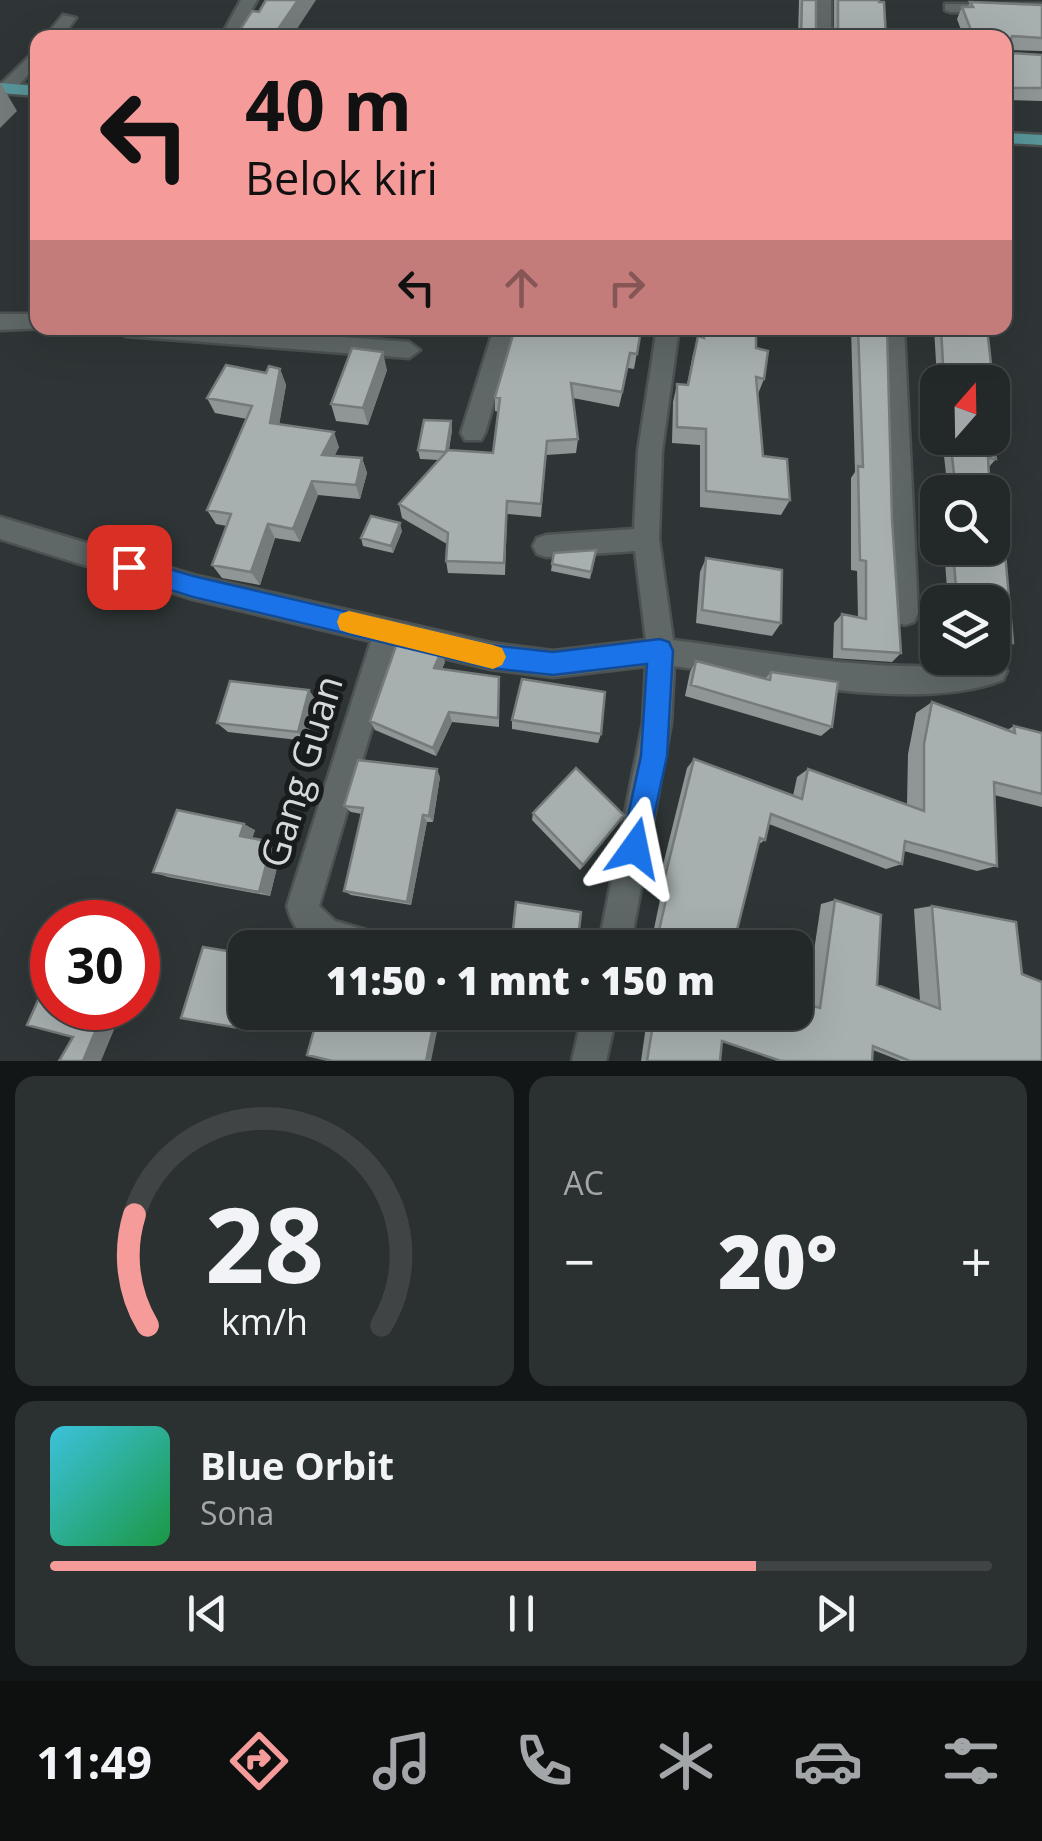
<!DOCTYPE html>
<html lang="id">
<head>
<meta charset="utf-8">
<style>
	:root { --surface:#232828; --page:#2b3030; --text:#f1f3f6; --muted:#a3a6a8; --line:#404445; --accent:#f59b9a }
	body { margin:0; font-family:"Open Sans",sans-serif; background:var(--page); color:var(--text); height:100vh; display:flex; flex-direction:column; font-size:38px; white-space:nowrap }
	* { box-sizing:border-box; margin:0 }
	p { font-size:32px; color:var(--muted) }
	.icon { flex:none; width:55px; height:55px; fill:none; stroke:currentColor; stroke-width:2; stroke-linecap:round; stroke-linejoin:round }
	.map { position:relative; height:1061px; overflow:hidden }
	.panel { display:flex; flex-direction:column; gap:15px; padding:15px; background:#131616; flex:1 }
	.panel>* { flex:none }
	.banner { position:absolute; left:30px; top:30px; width:982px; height:305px; border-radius:20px; box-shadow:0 10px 40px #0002,0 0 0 2px var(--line); background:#f59b9a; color:#111; overflow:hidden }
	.needle { width:65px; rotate:20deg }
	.tools { position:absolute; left:920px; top:365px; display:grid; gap:20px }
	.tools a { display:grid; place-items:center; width:90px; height:90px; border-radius:20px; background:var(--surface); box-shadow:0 10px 40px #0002,0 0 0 2px var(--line); font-size:50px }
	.speed { position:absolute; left:30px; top:900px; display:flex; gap:20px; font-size:50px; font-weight:700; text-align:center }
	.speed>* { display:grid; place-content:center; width:130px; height:130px; border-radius:50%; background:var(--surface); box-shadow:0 10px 40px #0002,0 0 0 2px var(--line); line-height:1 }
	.speed .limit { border:15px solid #d22; background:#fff; color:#111 }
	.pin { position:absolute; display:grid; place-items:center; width:85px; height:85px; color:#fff; margin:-42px; border-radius:20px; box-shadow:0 5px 15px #0006 }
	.me { position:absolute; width:110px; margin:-55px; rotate:12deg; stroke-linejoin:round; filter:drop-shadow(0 0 8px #0008) }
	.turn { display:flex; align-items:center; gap:35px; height:210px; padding:0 50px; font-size:45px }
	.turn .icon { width:130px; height:130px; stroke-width:2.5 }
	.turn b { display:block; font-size:70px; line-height:85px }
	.lanes { display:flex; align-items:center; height:95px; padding:0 50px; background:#0003; justify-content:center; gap:50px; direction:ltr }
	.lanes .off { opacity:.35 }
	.big { font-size:75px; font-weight:800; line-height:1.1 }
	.panel .tile { flex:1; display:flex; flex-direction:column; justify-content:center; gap:15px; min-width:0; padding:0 35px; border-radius:20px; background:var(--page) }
	.panel .dial { align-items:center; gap:0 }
	.dial svg { height:260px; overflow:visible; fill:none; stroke:var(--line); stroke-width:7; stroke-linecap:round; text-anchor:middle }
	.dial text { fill:var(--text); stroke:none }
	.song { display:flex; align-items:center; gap:30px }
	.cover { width:120px; height:120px; border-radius:15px; background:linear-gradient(135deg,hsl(190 70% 55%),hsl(140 70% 35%)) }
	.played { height:10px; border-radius:5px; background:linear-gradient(90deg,var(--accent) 75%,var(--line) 75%) }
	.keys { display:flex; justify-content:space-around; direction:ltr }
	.heat { display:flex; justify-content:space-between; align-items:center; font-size:55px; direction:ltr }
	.panel .tiles { flex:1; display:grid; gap:15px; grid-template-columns:1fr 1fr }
	.tile:last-child { grid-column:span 2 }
	.trip { position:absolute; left:228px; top:930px; width:585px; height:100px; border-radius:20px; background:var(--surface); box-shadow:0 10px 40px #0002,0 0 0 2px var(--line); font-weight:800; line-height:100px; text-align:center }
	.tabs { display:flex; height:160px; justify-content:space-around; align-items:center; background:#0e1010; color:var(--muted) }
	.tabs .icon { width:70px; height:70px }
	.tabs .current { color:var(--accent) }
	.tabs b { font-size:45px; color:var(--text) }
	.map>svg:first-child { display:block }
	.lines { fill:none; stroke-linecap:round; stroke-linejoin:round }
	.minor-casing { stroke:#4c5252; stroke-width:5 }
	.major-casing { stroke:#4c5252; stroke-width:5 }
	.minor { fill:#5f6767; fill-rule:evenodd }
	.major { fill:#58969a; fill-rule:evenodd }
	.wall { fill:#909696 }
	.shaded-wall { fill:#757a7a }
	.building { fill:#a7afaf; stroke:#757a7a; stroke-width:2.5 }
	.route { fill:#1a73e8; stroke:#114b97; stroke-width:2.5 }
	.slow { fill:#f59e0b }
	.labels { text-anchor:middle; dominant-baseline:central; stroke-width:10; stroke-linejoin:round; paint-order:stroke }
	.near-street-label { font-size:38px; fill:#d5d9d9; stroke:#191c1c }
</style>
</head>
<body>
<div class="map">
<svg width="1042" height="1061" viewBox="0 0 1042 1061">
	<rect width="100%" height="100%" fill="#2f3536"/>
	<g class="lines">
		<defs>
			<path id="minor" d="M 241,0 L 257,0 L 236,38 L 220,38 Z
				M 815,0 L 831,0 L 831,38 L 815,38 Z
				M 945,4 L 1042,4 L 1042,14 L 950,12 L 945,10 Z
				M 63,15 L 76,18 L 61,38 L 44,38 Z
				M 38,48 L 38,63 L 13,92 L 1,92 L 1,84 Z
				M 0,314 L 38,314 L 38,328 L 45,328 L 0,330 Z
				M 115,328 L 221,328 L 409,342 L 420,350 L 409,358 L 126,336 Z
				M 494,328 L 516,328 L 485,433 L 481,440 L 465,440 L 461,433 Z
				M 657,328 L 679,328 L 662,451 L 659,539 L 673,640 C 759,651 847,668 934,666 C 956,665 982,653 1003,662 L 1007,671 L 1003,680 C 918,714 764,678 674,666 L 671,723 L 630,948 L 598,948 L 643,723 L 646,666 L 553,677 L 491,669 L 396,647 L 319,906 L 335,921 L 386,936 L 390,948 C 348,948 299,958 287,906 L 371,641 L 193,599 L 0,539 L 0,517 L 193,575 L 491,643 L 553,651 L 646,640 L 635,551 L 546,557 L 537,554 L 533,546 L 537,538 L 546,535 L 634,529 L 638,451 Z
				M 883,328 L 904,328 L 918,613 L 914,622 L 905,625 L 896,622 L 892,613 Z
				M 583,1012 L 617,1012 L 606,1061 L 572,1061 Z"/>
			<path id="major" d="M 0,83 L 38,86 L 38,96 L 0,93 Z
				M 1005,133 L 1042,135 L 1042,145 L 1005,143 Z"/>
		</defs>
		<use href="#minor" class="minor-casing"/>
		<use href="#major" class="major-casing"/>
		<use href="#minor" class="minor"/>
		<use href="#major" class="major"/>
	</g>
	<path class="wall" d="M 799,0 L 816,0 L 816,29 L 834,29 L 834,0 L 879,0 L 886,38 L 798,38 Z
		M 970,2 L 1042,5 L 1042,51 L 1008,50 L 1011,53 L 1042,55 L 1042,101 L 1005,100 L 1005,38 L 964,38 L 957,19 L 962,7 L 968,7 Z
		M 629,328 L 641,330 L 634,369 L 628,368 L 619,407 L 573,398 L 578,439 L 576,453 L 546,455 L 541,517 L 507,514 L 505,575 L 448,573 L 446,561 L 447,544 L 402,518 L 399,504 L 439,460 L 420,459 L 418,450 L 451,421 L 452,430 L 449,450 L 493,453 L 499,412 L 495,411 L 495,397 Z
		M 699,328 L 756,328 L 756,348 L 764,379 L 758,394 L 763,456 L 790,500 L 781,515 L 700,507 L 700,445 L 672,443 L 673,402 L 677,384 L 687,385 L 693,354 L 699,337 Z
		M 851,328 L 887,328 L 892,519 L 901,653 L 892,662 L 833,658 L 834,623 L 842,614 L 858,617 L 857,571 L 851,570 L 851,478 L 855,472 Z
		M 934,328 L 987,328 L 997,418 L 994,421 L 996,438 L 993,441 L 996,459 L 988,468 L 990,492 L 948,492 L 942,438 L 992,438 L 992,382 L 938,382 L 938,396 Z
		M 280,369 L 286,385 L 279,424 L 339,447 L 334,456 L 362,458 L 367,473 L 360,499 L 318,495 L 300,542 L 275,538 L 260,585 L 222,578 L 212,565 L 227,526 L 216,524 L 207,510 L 247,419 L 215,413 L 207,398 L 266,373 Z
		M 387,370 L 368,425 L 336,421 L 331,404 Z
		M 402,531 L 393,553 L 363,546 L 361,538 Z
		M 996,540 L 1013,643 L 1003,650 L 992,648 L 992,602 L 948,602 L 944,548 L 992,548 Z
		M 596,550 L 590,579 L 551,571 L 552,564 Z
		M 706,558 L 781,623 L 772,636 L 696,623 L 700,572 Z
		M 696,661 L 765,679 L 771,672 L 832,727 L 821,736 L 685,696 L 690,672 Z
		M 445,662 L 442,669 L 499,677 L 499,727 L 452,722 L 436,756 L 375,730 L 370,721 Z
		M 316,700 L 307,741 L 228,732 L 217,723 Z
		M 932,702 L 1007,730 L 1014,726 L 1042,733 L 1042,807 L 994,795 L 997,866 L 977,871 L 904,851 L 902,864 L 886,869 L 769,824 L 765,840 L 759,844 L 736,934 L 751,948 L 650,948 L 661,895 L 656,893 L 687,768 L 694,759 L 793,796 L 797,777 L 808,769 L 907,805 L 908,754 L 916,713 Z
		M 512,720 L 601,734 L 598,743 L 512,729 Z
		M 440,777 L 433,822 L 427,822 L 411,905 L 351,895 L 344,891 L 362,814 L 351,812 L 344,806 Z
		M 533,813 L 624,815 L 580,870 L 532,820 Z
		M 255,830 L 252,838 L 282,847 L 270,896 L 168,877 L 153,872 Z
		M 835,900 L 877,985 L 920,1001 L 914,909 L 932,906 L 1022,974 L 1042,1061 L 901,1061 L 873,1050 L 722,1041 L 720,1061 L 641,1061 L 648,1012 L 795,1012 L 806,1004 L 821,904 Z"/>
	<path class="shaded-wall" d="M 298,0 L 316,0 L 291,38 L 272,38 Z
		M 0,82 L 17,111 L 0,128 Z
		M 383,352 L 387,370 L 368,425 L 363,408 Z
		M 280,369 L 286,385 L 277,438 L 270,423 Z
		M 451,421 L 452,430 L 447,461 L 446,452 Z
		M 334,432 L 339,447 L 328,470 L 322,455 Z
		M 362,458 L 367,473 L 360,499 L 356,485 Z
		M 312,481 L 318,495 L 300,542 L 293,529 Z
		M 400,523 L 402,531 L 393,553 L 391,546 Z
		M 268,524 L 275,538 L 260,585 L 251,572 Z
		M 442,650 L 445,662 L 437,679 L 434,668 Z
		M 309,690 L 316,700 L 307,741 L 298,732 Z
		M 449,712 L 452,722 L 436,756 L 433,748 Z
		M 437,769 L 440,777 L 433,822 L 429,816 Z
		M 423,815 L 427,822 L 411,905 L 407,902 Z
		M 244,824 L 255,830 L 251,842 L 240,836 Z
		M 272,842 L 282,847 L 270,896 L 259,892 Z
		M 105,1008 L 123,1008 L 101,1061 L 83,1061 Z
		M 255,1012 L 267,1012 L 263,1028 L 251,1030 Z
		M 436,1012 L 441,1012 L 431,1061 L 426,1061 Z"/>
	<path class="building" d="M 266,0 L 298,0 L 272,38 L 236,36 L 252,11 L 259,12 Z
		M 802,0 L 816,0 L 816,29 L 838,29 L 838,0 L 879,0 L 879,2 L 884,2 L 886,38 L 801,38 Z
		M 970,2 L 1042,5 L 1042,38 L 1012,36 L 1008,50 L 1011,53 L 1042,55 L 1042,88 L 1005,88 L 1005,38 L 974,38 L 962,7 L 973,7 Z
		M 450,34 L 478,35 L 477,38 L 449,38 Z
		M 515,328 L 629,328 L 641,330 L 637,354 L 630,353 L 622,392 L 571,383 L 578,439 L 547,441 L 541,504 L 507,501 L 504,563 L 446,561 L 448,533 L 399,504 L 448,450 L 493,453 L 500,398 L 495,397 Z
		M 704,328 L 756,328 L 756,348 L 768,351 L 764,379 L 756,377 L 763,456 L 787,459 L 790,500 L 706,491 L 706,429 L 677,427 L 677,384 L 688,385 L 698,336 L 704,338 Z
		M 858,328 L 887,328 L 892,519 L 901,653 L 842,649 L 842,614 L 866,619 L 866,561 L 860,560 L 858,466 L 863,467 Z
		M 941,328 L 987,328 L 997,418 L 994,418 L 996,438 L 993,438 L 996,459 L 988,458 L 990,492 L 956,492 L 950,438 L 992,438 L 992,382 L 944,382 Z
		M 352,348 L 383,352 L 363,408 L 331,404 Z
		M 226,365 L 266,373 L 269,366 L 280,369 L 270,423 L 334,432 L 322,455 L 362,458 L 356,485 L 312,481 L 293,529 L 268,524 L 251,572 L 212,565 L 231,514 L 207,510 L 252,406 L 207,398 Z
		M 424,420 L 451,421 L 446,452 L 418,450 Z
		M 992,511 L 996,540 L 1004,541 L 1013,643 L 992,639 L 992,602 L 957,602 L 953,548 L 992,548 Z
		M 371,516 L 400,523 L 391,546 L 361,538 Z
		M 596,550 L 591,572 L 552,564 L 554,553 Z
		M 706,558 L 782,570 L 781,623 L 702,610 Z
		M 398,640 L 442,650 L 434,668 L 499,677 L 498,718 L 449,712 L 433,748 L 370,721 Z
		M 696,661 L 770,680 L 771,672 L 838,682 L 832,727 L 691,685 Z
		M 522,679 L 605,692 L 601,734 L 512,720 Z
		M 230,681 L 309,690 L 298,732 L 217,723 Z
		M 932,702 L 1015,733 L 1014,726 L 1042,733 L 1042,794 L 994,782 L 997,866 L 905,841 L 902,864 L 771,814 L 765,840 L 760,838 L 736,934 L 752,939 L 751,948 L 655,948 L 668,891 L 662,889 L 694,759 L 802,799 L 808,769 L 924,811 L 924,744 Z
		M 358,760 L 437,769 L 429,816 L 423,815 L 407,902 L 344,891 L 363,808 L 344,806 Z
		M 576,768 L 624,815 L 583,865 L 533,813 Z
		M 177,810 L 244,824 L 240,836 L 272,842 L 259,892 L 153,872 Z
		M 835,900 L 881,915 L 877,985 L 940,1009 L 932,906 L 1016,922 L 1022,974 L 1042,982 L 1042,1061 L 910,1061 L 873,1046 L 872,1061 L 781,1061 L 722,1041 L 720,1061 L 647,1061 L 655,1012 L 795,1012 L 795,1001 L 820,1008 Z
		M 516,902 L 581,912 L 577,948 L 511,948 Z
		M 203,947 L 245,954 L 245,1012 L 255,1012 L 251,1030 L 181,1018 Z
		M 43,989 L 52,992 L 52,1008 L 105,1008 L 83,1061 L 59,1061 L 73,1037 L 27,1025 Z
		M 319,1012 L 436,1012 L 426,1061 L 332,1061 L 307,1055 Z"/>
	<path class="route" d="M 129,557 L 193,576 L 490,645 L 553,652 L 660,639 L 669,642 L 673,651 L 667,756 L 645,857 L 635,862 L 625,857 L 621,848 L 641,756 L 647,664 L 553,675 L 490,668 L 193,597 L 129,577 L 120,574 L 117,567 L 120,560 Z"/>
	<path class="slow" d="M 349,611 L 493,645 L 502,648 L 506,657 L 502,665 L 493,669 L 349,633 L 340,630 L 337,622 L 340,614 Z"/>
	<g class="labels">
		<g class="near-street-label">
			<text transform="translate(300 771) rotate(-73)">Gang Guan</text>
		</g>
	</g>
</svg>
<div class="tools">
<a><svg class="needle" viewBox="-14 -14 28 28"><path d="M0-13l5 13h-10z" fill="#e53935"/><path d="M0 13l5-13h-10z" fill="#a3a6a8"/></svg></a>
<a><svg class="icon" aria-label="search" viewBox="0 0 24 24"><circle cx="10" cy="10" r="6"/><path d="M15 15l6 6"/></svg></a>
<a><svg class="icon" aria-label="layers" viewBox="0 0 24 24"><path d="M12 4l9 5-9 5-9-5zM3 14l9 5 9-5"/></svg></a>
</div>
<div class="speed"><div class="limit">30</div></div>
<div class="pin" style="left:129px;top:567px;background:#d93025"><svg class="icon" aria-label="arrive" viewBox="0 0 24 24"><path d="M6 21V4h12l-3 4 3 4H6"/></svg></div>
<svg class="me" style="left:635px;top:848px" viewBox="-20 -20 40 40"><path d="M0-17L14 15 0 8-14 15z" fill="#1a73e8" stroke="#fff" stroke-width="4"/></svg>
<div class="trip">11:50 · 1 mnt · 150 m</div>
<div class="banner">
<div class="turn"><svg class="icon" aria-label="left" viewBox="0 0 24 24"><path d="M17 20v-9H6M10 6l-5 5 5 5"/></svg><div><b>40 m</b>Belok kiri</div></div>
<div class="lanes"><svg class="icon" aria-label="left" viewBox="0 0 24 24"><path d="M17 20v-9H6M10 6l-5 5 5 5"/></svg><svg class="icon off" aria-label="ahead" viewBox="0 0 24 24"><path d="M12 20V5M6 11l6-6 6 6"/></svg><svg class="icon off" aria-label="right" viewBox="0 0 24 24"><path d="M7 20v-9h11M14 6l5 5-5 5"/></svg></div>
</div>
</div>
<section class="panel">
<div class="tiles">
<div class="tile dial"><svg viewBox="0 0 100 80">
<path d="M14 69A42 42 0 1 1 86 69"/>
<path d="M14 69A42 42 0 0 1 10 35" stroke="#f59b9a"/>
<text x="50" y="56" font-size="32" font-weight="700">28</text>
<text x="50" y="72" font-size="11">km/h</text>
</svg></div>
<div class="tile"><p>AC</p>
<div class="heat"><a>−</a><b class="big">20°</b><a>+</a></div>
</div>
<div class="tile">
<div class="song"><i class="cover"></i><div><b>Blue Orbit</b><p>Sona</p></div></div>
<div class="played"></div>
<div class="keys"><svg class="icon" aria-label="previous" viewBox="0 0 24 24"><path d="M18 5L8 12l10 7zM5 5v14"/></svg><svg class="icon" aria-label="pause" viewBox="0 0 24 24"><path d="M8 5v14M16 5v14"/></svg><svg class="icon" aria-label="next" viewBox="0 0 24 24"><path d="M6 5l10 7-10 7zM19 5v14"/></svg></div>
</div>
</div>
</section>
<nav class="tabs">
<b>11:49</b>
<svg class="icon current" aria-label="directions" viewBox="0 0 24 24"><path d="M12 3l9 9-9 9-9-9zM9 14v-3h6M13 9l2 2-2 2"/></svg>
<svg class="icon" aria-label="music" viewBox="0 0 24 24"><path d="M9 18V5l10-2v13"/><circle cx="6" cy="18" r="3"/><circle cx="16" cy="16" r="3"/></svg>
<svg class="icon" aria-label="phone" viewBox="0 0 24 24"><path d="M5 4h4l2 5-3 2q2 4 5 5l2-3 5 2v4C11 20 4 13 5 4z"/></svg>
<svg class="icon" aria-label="climate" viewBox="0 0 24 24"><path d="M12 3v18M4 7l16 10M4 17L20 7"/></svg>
<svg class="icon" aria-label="car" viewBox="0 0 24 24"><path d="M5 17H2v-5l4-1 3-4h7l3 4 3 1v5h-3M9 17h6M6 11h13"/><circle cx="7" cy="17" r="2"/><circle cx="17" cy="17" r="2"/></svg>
<svg class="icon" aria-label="filters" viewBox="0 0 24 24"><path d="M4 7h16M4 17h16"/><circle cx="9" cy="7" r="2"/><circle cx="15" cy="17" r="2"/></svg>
</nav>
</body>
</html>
